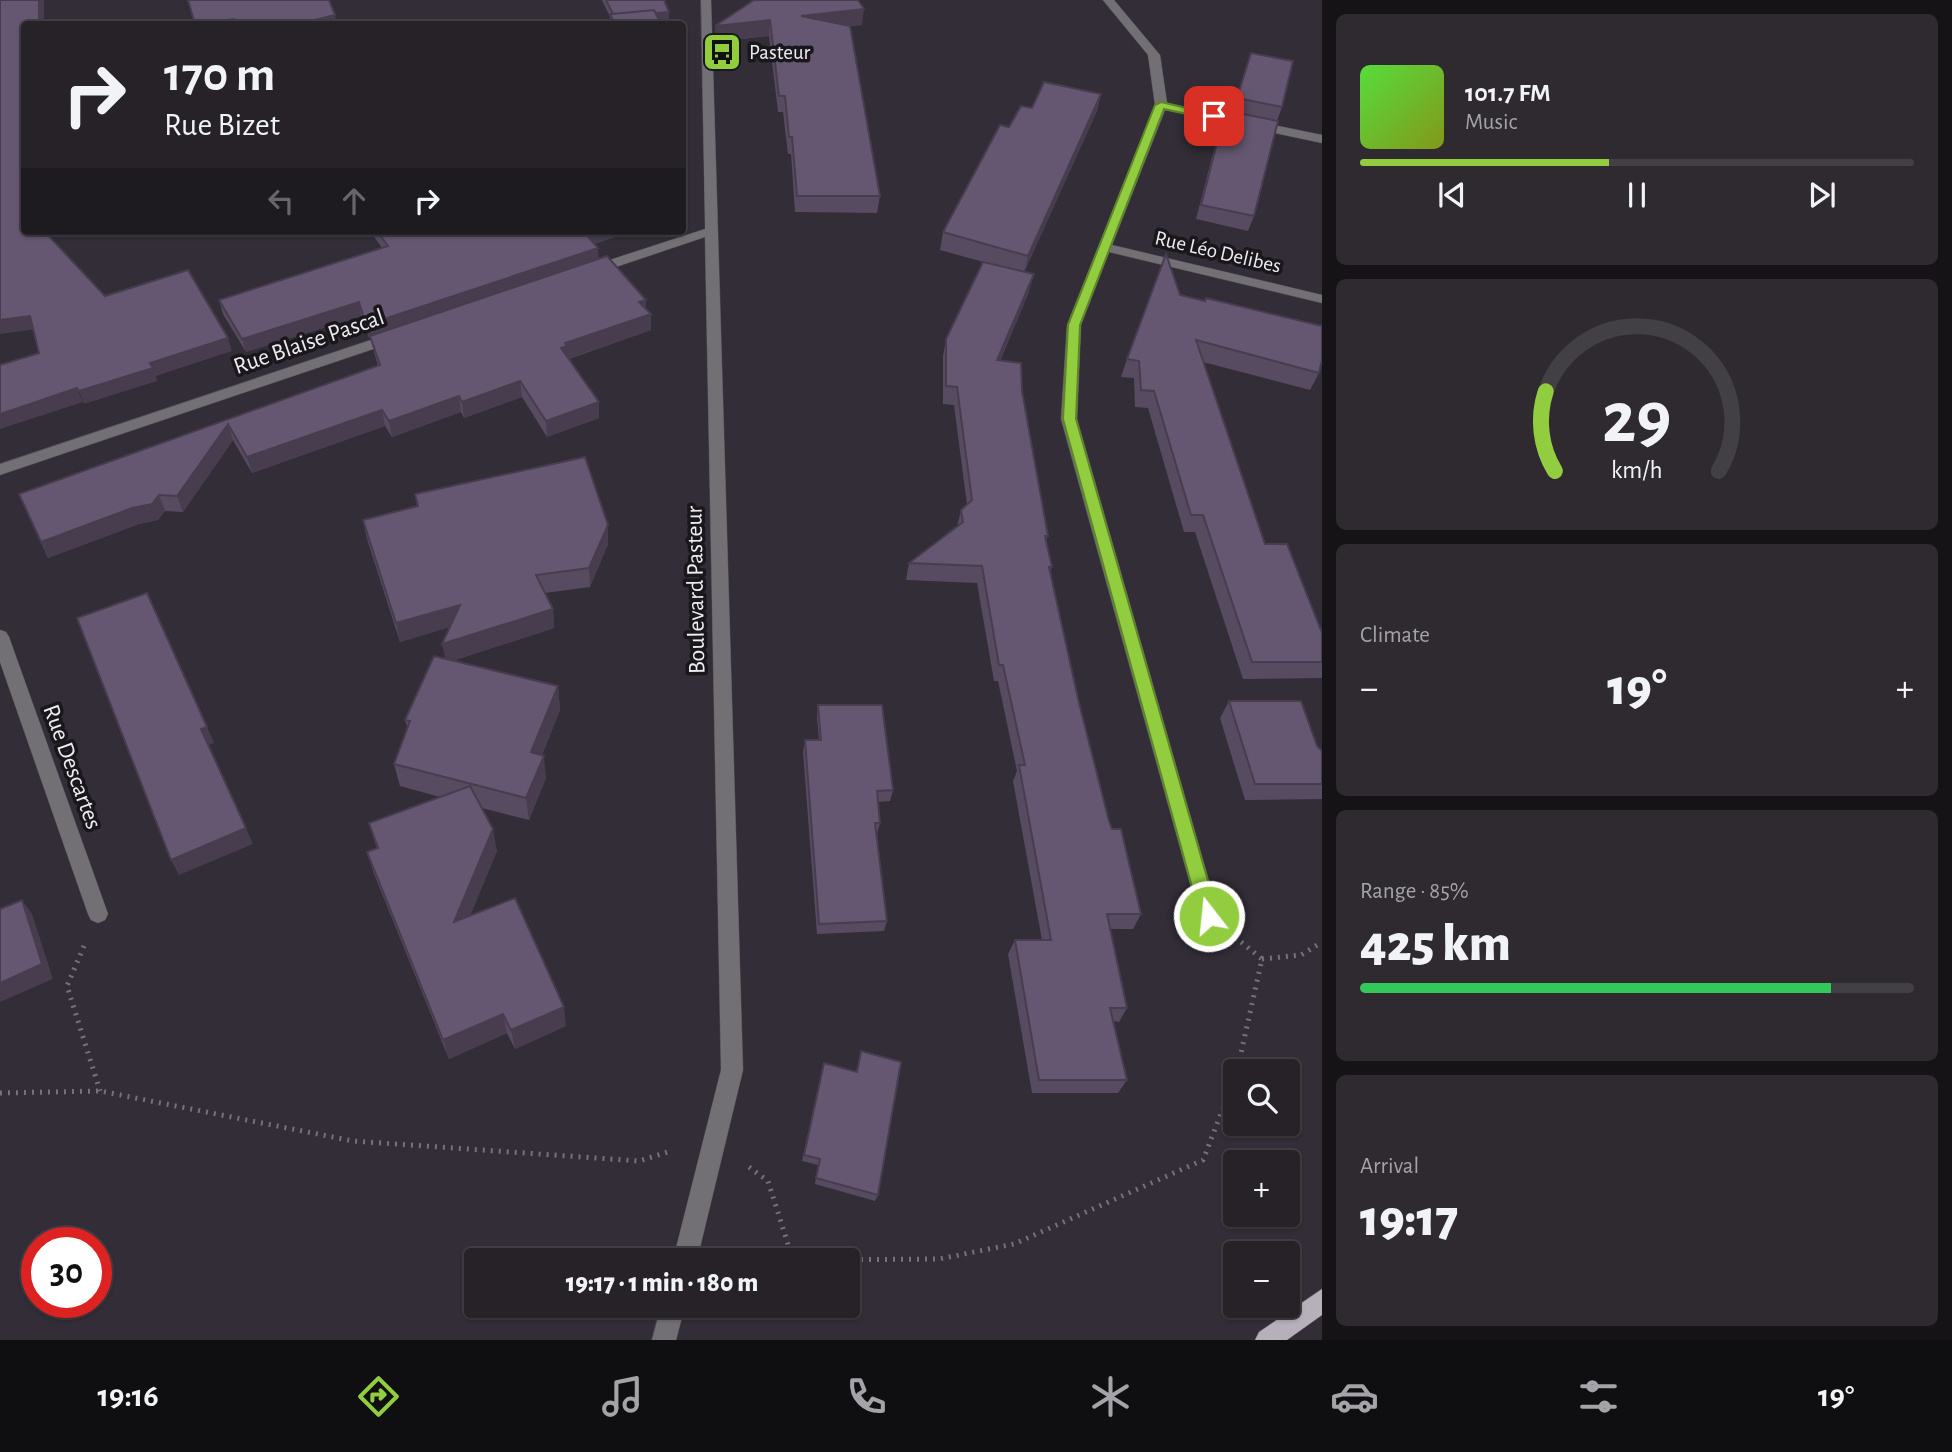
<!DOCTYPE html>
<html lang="en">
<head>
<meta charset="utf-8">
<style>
	:root { --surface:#262228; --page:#2e2a30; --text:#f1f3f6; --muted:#a4a4a8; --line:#423f45; --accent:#91cd3f }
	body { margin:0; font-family:"Alegreya Sans",sans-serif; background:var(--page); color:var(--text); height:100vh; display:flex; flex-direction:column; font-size:26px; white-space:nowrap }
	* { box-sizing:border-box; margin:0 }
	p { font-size:23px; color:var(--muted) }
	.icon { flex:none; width:38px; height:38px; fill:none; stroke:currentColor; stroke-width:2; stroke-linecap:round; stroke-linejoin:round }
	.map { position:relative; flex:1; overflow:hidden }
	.details { display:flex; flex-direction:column; gap:14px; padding:14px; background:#151316; width:630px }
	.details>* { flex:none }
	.hud { position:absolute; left:21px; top:21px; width:665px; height:214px; border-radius:7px; box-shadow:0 2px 5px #0004,0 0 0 2px var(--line); background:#262228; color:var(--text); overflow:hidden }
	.buttons { position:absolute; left:1223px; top:1059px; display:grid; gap:14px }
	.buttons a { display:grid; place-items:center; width:77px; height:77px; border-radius:7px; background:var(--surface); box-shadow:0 2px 5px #0004,0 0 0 2px var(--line); font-size:35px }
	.speed { position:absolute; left:21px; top:1227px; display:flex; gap:14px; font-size:35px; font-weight:700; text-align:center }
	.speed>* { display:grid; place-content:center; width:91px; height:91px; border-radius:50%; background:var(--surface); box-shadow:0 2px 5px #0004,0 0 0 2px var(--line); line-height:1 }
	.speed .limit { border:10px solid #d22; background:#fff; color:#111 }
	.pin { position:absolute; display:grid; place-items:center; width:60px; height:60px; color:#fff; margin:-30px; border-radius:14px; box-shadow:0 4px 10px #0006 }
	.me { position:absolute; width:77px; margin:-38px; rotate:344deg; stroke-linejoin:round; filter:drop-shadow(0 0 5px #0008) }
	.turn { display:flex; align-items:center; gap:24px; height:147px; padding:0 28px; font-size:32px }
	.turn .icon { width:91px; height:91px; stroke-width:2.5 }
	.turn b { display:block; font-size:49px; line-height:60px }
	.lanes { display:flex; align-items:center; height:66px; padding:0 28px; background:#0003; justify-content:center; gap:35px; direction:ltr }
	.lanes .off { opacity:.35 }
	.big { font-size:52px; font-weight:800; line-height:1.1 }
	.details .tile { flex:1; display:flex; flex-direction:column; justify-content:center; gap:10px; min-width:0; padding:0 24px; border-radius:10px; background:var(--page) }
	.details .dial { align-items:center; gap:0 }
	.dial svg { height:182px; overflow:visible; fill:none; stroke:var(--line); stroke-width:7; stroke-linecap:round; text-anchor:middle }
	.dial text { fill:var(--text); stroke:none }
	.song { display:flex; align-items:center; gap:21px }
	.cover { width:84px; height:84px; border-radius:10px; background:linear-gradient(135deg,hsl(110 70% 55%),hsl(70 70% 35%)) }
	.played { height:7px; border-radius:4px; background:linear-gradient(90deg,var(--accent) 45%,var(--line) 45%) }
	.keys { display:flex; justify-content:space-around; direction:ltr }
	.heat { display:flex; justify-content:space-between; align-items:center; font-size:38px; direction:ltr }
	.charge { height:10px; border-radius:5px; background:linear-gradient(90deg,#34c759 85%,var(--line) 0) }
	.trip { position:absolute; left:464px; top:1248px; width:396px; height:70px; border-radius:7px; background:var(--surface); box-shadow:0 2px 5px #0004,0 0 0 2px var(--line); font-weight:800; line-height:70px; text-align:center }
	.tabs { display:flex; height:112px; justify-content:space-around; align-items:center; background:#0f0e10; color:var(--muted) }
	.tabs .icon { width:49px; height:49px }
	.tabs .selected { color:var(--accent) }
	.tabs b { font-size:32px; color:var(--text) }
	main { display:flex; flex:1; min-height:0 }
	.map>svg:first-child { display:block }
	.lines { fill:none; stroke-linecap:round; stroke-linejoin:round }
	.minor-casing { stroke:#504c54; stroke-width:1 }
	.major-casing { stroke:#504c54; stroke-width:1 }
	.path { stroke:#76727a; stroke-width:5; stroke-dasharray:2 6; stroke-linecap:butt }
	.minor { fill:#727075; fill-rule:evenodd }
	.major { fill:#b5b0b9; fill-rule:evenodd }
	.wall { fill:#574b61 }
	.shaded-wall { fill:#473d4f }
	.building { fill:#655771; stroke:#473d4f; stroke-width:2 }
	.route { fill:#91cd3f; stroke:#5e8529; stroke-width:2 }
	.labels { text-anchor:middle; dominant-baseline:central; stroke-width:7; stroke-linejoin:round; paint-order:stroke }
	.far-poi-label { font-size:21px; fill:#efecf1; stroke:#19171b; text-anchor:start }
	.far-street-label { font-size:21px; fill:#efecf1; stroke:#19171b }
	.street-label { font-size:24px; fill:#efecf1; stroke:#19171b }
</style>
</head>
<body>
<main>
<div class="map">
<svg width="1322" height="1340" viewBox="0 0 1322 1340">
	<rect width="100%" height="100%" fill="#322d36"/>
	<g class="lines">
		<defs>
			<path id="minor" d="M 701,0 L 711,0 L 743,1070 L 697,1260 L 673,1260 L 721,1070 L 705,237 L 595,274 L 585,274 L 583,271 L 585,268 L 705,229 Z
				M 1103,0 L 1114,0 L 1160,55 L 1167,103 L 1322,135 L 1322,143 L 1165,110 L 1112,245 L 1322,295 L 1322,303 L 1109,252 L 1081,325 L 1077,419 L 1219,916 L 1216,922 L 1209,925 L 1202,922 L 1199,916 L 1061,419 L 1067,325 L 1155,105 L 1148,55 Z
				M 395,332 L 400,334 L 400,340 L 0,475 L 0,464 Z
				M 0,630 L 6,632 L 9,637 L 108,914 L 105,920 L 98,923 L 91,920 L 88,914 L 0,662 Z
				M 661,1306 L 685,1306 L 676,1340 L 652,1340 Z"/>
			<path id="major" d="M 1322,1289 L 1322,1315 L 1287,1340 L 1255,1340 L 1259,1332 Z"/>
		</defs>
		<use href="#minor" class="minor-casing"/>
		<use href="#major" class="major-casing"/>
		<path class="path" d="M 1235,937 L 1262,959 L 1237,1071
			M 84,946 L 67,986 L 100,1091
			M 1262,959 L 1301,955 L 1322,942
			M 0,1093 L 100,1091 L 353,1141 L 639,1161 L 671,1151
			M 749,1167 L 768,1181 L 793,1260
			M 805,1260 L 939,1259 L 1014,1244 L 1203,1160 L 1236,1075"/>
		<use href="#minor" class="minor"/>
		<use href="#major" class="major"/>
	</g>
	<path class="wall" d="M 602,0 L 664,0 L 669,20 L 659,21 L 661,24 L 611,24 L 610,17 Z
		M 754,0 L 862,25 L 850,26 L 880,196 L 877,213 L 795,212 L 791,154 L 788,154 L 783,112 L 778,112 L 769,36 L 715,42 L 715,26 Z
		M 1251,53 L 1282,107 L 1277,121 L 1254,216 L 1248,231 L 1196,219 L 1212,157 L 1217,143 L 1223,144 Z
		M 1101,94 L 1097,111 L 1024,272 L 1029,292 L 1000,361 L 1022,391 L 1048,536 L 1046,540 L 1052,567 L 1050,572 L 1079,703 L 1109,821 L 1141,914 L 1133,929 L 1110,929 L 1127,1008 L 1119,1022 L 1113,1021 L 1127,1080 L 1118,1093 L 1032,1093 L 1008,954 L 1015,940 L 1042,940 L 1013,781 L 1017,771 L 998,681 L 994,681 L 977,583 L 906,580 L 909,563 L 957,527 L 961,510 L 967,505 L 954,405 L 943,404 L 943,356 L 946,339 L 987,263 L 940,250 L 943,232 L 1009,127 L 1032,108 Z
		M 370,231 L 633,231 L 594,244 L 598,248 L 598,259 L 651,314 L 651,330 L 569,359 L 599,402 L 599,418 L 547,437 L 522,397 L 464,418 L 461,412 L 392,437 L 385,426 L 252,473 L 233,440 L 183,512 L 165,511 L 158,520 L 139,524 L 48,558 L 19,494 L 378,366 L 374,352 L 371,338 L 369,338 L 361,316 L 246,352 L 223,314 L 219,300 L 382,248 Z
		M 1180,295 L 1319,373 L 1310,390 L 1203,362 L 1265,544 L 1322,633 L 1322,678 L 1243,679 L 1195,532 L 1184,532 L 1148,408 L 1135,407 L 1134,378 L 1121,377 L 1127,359 Z
		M 415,494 L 608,544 L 590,587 L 545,593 L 553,609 L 554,628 L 452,661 L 558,686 L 560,710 L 542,755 L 546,778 L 529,820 L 482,808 L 497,851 L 470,915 L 566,1026 L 515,1049 L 507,1033 L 449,1059 L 374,874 L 367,852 L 377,849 L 369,823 L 440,797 L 400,786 L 394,764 L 408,729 L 405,720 L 445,659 L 450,627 L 400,642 L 367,539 L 363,520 L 417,506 Z
		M 1229,701 L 1317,746 L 1322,751 L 1322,799 L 1245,800 L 1220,718 Z
		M 818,705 L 893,790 L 890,801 L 878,802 L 880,823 L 877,834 L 887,921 L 884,931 L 817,934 L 803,752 L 805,740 L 819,740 L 817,717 Z
		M 861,1051 L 878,1195 L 875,1201 L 815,1184 L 818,1165 L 802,1161 L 824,1063 L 856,1072 Z"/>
	<path class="shaded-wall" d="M 39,0 L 44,0 L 44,24 L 39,24 Z
		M 864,9 L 862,25 L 799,32 L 801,16 Z
		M 669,12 L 669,20 L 632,24 L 615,18 Z
		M 335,15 L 337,24 L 298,24 Z
		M 234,19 L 235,24 L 198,24 Z
		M 770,20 L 769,36 L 715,42 L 715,26 Z
		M 1101,94 L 1097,111 L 1024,273 L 1028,256 Z
		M 592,231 L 633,231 L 586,247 L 585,233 Z
		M 598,248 L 599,262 L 369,338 L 366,325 Z
		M 1034,274 L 1029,292 L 992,378 L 997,360 Z
		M 646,300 L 646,316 L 651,314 L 651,330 L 567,359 L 561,348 L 565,343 Z
		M 359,302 L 361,316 L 246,352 L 242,339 Z
		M 30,316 L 36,329 L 0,334 L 0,320 Z
		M 228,338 L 232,351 L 156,376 L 157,381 L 84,404 L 79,391 L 150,363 Z
		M 520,381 L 522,397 L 464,418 L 462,402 Z
		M 77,388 L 83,402 L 0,429 L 0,414 Z
		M 459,396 L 461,412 L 392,437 L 389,421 Z
		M 599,402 L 599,418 L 547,437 L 546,421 Z
		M 382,410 L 385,426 L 252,473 L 247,457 Z
		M 228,424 L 233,440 L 183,512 L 177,496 Z
		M 159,495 L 165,511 L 158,520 L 139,524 L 48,558 L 41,542 Z
		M 608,525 L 608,544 L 590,587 L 589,568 Z
		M 460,605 L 463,623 L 400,642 L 396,623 Z
		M 553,609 L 554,628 L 446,663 L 442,644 Z
		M 558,686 L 560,710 L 534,775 L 531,752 Z
		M 207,727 L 214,743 L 208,745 L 201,729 Z
		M 544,756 L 546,778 L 529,820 L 526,798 Z
		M 246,828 L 253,844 L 179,875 L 171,860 Z
		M 493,829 L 497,851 L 459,943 L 454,922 Z
		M 22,900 L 32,914 L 53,979 L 0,1002 L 0,983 Z
		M 564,1007 L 566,1026 L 515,1049 L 511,1030 Z
		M 503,1014 L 507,1033 L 449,1059 L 443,1040 Z"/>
	<path class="building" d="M 0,0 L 39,0 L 39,24 L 24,24 L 24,231 L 44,231 L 105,296 L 188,270 L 228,338 L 150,363 L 153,368 L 79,391 L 77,388 L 0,414 L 0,365 L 39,353 L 30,316 L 0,320 Z
		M 188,0 L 329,0 L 335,15 L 298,24 L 238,24 L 234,19 L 195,24 Z
		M 606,0 L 664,0 L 669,12 L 656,13 L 654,10 L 613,14 Z
		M 754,0 L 858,0 L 864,9 L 801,16 L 850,26 L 880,196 L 797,196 L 792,137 L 789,137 L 785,96 L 779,96 L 770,20 L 715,26 Z
		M 654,10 L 661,24 L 615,24 L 610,14 Z
		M 1251,53 L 1293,61 L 1282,107 L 1237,98 Z
		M 1044,82 L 1101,94 L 1028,256 L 943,232 L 1000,125 L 1009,127 L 1021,106 L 1032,108 Z
		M 1233,112 L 1278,121 L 1254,216 L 1201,205 L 1217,143 L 1223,144 Z
		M 377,231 L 592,231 L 585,233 L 598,248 L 366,325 L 359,302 L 242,339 L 219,300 L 388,246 Z
		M 1166,254 L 1180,295 L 1205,301 L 1206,298 L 1322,326 L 1322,360 L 1319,373 L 1196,340 L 1265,544 L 1287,544 L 1322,633 L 1322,662 L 1252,662 L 1203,515 L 1191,515 L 1154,391 L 1141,390 L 1139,361 L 1127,359 Z
		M 607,256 L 646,300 L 639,302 L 651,314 L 565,343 L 567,346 L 561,348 L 599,402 L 546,421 L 520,381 L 462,402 L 459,396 L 389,421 L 382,410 L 247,457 L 228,424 L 177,496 L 159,495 L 152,504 L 132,508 L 41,542 L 19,494 L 380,365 L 370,336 Z
		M 983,262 L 1034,274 L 997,360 L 1021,363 L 1022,391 L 1048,536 L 1045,536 L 1052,567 L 1049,567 L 1079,703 L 1109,821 L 1112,829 L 1121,829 L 1141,914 L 1107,914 L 1127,1008 L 1110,1008 L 1127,1080 L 1039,1080 L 1015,940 L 1051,940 L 1019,765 L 1025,765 L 1003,665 L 999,665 L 982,566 L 909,563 L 963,522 L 961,510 L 972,500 L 957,387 L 946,386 L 946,339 Z
		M 585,457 L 608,525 L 589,568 L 536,575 L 553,609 L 442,644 L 460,605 L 396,623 L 363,520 L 418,506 L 415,494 Z
		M 147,593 L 207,727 L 201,729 L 246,828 L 171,860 L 77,618 Z
		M 434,656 L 558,686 L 531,752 L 544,756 L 526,798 L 394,764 L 410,721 L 405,720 Z
		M 1229,701 L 1301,701 L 1317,746 L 1322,751 L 1322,784 L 1255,784 Z
		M 818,705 L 882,705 L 893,790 L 877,791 L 880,823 L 875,823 L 887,921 L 819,924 L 805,740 L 821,740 Z
		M 470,786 L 493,829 L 454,922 L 515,898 L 564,1007 L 511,1030 L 503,1014 L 443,1040 L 367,852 L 378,848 L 369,823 Z
		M 22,900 L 42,964 L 0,983 L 0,909 Z
		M 861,1051 L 901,1062 L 878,1195 L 816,1178 L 820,1159 L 804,1155 L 824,1063 L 857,1072 Z"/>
	<path class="route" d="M 1161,102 L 1220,116 L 1214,120 L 1164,109 L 1080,325 L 1076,419 L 1218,916 L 1215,921 L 1209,924 L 1202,921 L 1200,916 L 1063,419 L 1068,325 L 1155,105 Z"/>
	<defs>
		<symbol id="bus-square" viewBox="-11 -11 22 22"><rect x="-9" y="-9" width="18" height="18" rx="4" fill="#91cd3f" stroke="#19171b"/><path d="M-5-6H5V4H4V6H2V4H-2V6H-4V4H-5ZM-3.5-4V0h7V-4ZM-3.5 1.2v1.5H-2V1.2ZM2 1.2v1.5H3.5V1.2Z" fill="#111"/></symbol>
	</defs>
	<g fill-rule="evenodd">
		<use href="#bus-square" x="700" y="30" width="44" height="44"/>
	</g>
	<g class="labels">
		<g class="far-poi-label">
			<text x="749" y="52">Pasteur</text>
		</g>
		<g class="far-street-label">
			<text transform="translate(1218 252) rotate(13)">Rue Léo Delibes</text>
		</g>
		<g class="street-label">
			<text transform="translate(309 342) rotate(-19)">Rue Blaise Pascal</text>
			<text transform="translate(696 590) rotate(-91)">Boulevard Pasteur</text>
			<text transform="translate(72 767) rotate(70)">Rue Descartes</text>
		</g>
	</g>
</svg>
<div class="buttons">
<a><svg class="icon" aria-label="search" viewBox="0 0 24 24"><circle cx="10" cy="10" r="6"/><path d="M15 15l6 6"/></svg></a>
<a>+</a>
<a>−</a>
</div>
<div class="speed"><div class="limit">30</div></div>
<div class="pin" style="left:1214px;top:116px;background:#d93025"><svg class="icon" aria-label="arrive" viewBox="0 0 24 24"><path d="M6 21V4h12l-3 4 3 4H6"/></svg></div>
<svg class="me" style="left:1209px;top:916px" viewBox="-20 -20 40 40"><circle r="17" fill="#91cd3f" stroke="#fff" stroke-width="3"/><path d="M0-11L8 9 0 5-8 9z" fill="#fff"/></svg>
<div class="trip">19:17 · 1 min · 180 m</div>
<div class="hud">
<div class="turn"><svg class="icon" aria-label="right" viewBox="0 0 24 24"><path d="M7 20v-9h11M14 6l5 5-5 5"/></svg><div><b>170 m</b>Rue Bizet</div></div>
<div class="lanes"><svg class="icon off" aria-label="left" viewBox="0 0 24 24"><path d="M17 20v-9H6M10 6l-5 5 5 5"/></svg><svg class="icon off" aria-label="ahead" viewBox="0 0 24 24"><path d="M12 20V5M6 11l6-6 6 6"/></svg><svg class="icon" aria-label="right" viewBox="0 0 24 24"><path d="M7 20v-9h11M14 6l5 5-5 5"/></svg></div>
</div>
</div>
<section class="details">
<div class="tile">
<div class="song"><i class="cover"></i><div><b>101.7 FM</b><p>Music</p></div></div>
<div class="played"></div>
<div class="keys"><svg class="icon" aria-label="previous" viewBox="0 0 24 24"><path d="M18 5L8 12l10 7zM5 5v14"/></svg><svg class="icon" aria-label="pause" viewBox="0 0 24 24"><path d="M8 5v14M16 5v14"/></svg><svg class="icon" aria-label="next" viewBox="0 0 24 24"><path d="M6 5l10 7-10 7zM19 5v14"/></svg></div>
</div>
<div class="tile dial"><svg viewBox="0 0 100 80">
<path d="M14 69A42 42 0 1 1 86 69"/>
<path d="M14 69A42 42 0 0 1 10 34" stroke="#91cd3f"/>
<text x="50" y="56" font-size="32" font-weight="700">29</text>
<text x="50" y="72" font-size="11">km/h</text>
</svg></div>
<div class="tile"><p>Climate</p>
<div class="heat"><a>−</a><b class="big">19°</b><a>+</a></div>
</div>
<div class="tile"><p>Range · 85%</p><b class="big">425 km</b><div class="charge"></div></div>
<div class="tile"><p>Arrival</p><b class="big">19:17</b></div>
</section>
</main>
<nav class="tabs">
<b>19:16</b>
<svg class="icon selected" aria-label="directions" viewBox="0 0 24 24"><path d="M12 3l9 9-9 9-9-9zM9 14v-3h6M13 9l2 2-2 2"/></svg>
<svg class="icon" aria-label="music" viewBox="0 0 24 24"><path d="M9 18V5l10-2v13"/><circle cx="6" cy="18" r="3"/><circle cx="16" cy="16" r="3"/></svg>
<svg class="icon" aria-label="phone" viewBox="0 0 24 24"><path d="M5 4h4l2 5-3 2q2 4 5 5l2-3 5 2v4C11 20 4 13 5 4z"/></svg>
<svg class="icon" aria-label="climate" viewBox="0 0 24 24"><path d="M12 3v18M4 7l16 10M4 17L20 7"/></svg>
<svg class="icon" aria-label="car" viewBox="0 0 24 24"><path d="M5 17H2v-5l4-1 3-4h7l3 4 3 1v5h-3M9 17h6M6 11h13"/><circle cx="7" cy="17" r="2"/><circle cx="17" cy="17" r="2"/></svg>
<svg class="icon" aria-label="filters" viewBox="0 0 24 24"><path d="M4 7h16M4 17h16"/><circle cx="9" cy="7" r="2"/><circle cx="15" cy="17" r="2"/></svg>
<b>19°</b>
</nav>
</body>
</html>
